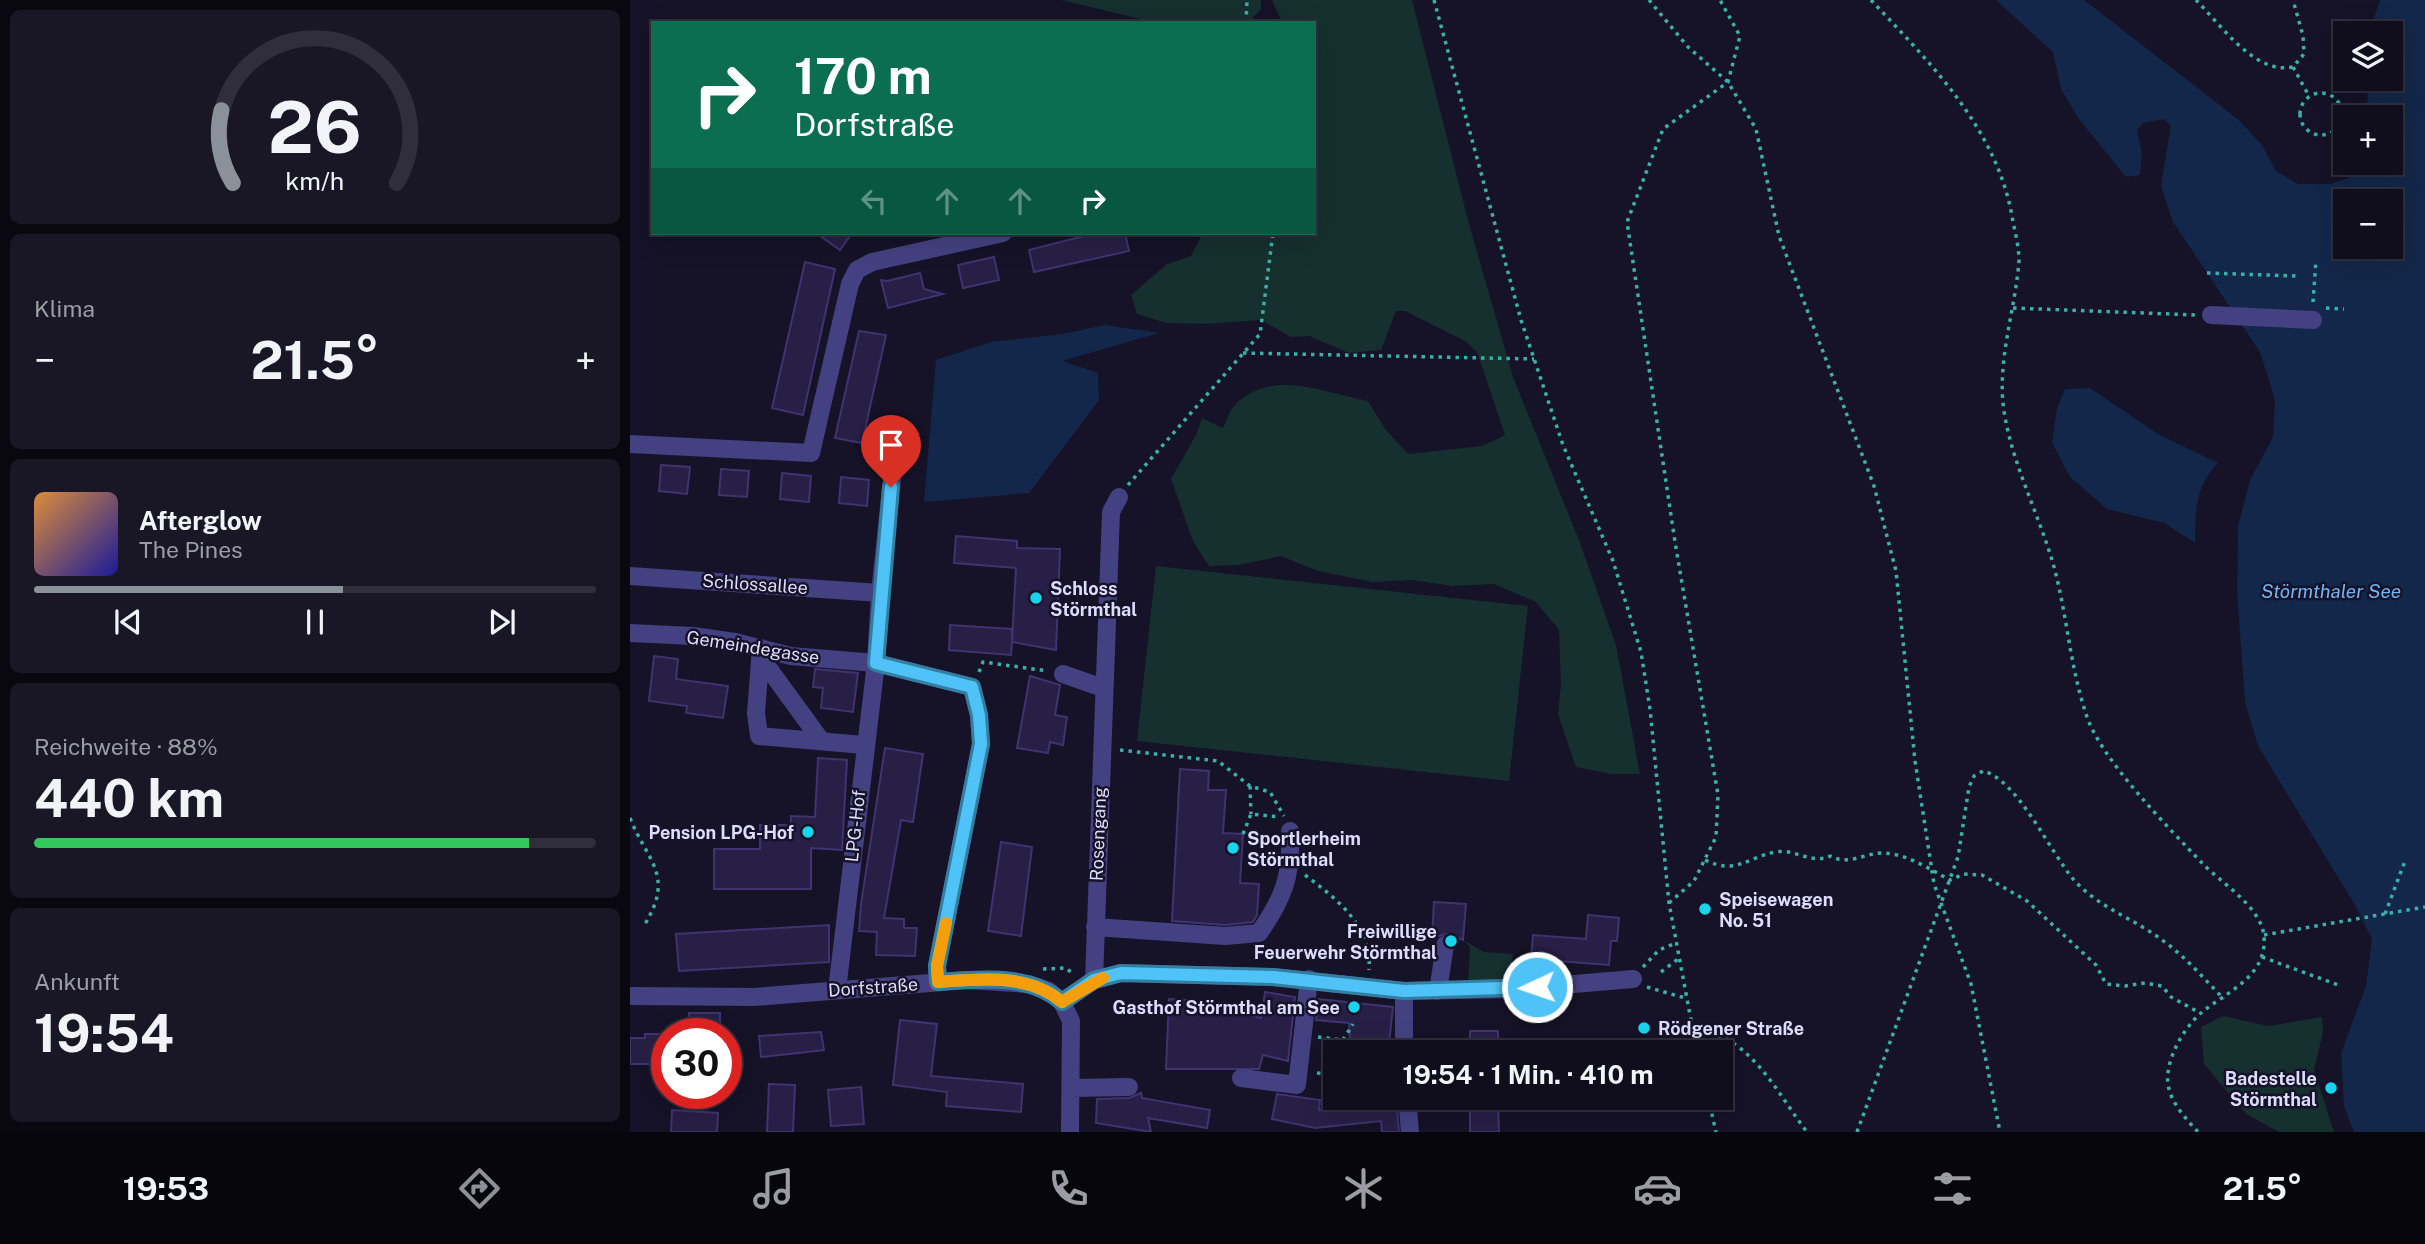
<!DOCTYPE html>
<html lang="de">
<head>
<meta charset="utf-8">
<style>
	:root { --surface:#100e1d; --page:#191726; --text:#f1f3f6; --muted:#9c9ca4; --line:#302e3b; --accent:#8c9099 }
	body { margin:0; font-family:"Public Sans",sans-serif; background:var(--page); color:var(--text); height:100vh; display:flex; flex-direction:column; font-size:26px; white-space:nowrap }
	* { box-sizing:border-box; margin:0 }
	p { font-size:23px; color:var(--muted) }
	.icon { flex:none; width:38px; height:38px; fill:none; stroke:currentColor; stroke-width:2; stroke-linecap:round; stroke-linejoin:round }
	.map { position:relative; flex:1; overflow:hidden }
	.panel { display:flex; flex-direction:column; gap:10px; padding:10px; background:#090810; width:630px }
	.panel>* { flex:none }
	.hud { position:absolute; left:21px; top:21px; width:665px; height:214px; border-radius:0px; box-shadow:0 7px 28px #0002,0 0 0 2px var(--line); background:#0b6e4f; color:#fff; overflow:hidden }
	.buttons { position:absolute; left:1703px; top:21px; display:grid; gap:14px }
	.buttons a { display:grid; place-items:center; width:70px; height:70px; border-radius:0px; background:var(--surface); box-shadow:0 7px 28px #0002,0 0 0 2px var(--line); font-size:35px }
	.speed { position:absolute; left:21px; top:1018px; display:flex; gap:14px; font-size:35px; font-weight:700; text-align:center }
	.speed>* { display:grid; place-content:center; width:91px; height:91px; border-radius:50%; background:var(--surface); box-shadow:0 7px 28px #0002,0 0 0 2px var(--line); line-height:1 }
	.speed .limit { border:10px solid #d22; background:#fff; color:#111 }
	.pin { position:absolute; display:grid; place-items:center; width:60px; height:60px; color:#fff; margin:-72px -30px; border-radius:50% 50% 50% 0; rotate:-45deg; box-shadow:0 0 7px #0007 }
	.pin .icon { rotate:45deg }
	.me { position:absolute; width:77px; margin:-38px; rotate:267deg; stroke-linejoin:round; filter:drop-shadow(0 0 5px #0008) }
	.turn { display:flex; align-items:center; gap:24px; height:147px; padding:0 28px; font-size:32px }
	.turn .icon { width:91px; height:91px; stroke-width:2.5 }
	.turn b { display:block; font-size:49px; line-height:60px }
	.lanes { display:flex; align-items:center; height:66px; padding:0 28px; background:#0003; justify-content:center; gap:35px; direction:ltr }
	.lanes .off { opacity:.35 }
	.big { font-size:52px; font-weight:700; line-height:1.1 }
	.panel .tile { flex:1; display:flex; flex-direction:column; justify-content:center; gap:10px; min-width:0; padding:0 24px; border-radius:10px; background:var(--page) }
	.panel .dial { align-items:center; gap:0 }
	.dial svg { height:182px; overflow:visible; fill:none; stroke:var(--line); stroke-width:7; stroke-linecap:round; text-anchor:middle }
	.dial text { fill:var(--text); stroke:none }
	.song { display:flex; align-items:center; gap:21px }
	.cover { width:84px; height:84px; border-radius:10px; background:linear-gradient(135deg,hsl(30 70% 55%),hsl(240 70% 35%)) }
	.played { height:7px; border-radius:4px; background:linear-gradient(90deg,var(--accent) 55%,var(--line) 55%) }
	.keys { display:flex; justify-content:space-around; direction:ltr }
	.heat { display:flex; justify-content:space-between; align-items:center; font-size:38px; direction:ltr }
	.charge { height:10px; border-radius:5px; background:linear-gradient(90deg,#34c759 88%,var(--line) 0) }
	.trip { position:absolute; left:693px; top:1040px; width:410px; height:70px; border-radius:0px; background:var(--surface); box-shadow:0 7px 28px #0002,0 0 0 2px var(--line); font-weight:700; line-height:70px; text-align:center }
	.tab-bar { display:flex; height:112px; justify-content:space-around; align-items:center; background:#06060c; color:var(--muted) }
	.tab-bar .icon { width:49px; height:49px }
	.tab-bar .current { color:var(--accent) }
	.tab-bar b { font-size:32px; color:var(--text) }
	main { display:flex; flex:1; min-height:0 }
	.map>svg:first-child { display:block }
	.green { fill:#15302f }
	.water { fill:#13274a; fill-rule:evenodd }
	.building { fill:#281f46; stroke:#403370; stroke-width:2 }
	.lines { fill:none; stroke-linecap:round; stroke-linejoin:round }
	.path { stroke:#3ab0aa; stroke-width:3.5; stroke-dasharray:3.5 5; stroke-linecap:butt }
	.minor { stroke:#444182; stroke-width:18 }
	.route-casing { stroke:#337fa1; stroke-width:18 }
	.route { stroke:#4fc3f7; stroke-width:12 }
	.slow { stroke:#f59e0b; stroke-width:12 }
	.poi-dot { fill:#16d5ec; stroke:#161227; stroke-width:2.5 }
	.labels { text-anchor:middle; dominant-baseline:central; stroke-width:5; stroke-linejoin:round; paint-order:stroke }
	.street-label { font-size:18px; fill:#dfdbfc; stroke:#161227 }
	.poi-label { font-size:18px; font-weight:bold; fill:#dfdbfc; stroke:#161227; text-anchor:start }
	.water-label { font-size:19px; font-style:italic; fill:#71b6f4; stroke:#161227 }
</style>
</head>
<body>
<main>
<section class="panel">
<div class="tile dial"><svg viewBox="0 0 100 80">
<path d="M14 69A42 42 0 1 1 86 69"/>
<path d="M14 69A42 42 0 0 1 9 37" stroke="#8c9099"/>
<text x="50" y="56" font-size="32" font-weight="700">26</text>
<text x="50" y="72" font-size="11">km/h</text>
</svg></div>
<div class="tile"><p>Klima</p>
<div class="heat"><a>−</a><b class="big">21.5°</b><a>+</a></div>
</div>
<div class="tile">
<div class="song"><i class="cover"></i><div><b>Afterglow</b><p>The Pines</p></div></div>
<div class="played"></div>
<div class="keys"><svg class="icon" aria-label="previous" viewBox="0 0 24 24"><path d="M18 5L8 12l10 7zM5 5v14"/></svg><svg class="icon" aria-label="pause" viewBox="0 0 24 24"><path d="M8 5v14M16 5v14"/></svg><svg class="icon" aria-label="next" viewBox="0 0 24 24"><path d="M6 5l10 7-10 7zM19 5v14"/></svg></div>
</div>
<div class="tile"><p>Reichweite · 88%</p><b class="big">440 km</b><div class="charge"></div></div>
<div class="tile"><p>Ankunft</p><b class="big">19:54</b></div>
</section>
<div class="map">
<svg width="1795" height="1132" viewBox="0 0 1795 1132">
	<rect width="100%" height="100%" fill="#161227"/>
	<path class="green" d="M 431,0 L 631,0 L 631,9 L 618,23 L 527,23 Z
		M 642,0 L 782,0 L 839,224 L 883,377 L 949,540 L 986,645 L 1010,774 L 982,774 L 946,767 L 928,714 L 931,685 L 929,630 L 906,602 L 864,584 L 822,586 L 782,580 L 743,582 L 688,571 L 651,556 L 608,565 L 579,566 L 563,541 L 541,479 L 566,435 L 572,418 L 593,428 C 597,420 600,409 606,404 C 642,368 695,393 738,401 L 755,429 L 778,454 L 852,446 L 875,435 L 847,352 L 835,341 L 775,311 L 766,311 L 751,350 L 719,353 L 679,336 L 661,337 L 631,320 L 574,324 L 536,323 L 507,314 L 501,295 L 537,264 L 561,256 L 573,233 L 684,233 L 684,23 L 652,23 Z
		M 526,566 L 898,606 L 879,781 L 507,741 Z
		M 833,940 L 854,952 L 883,954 L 879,984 L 838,984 L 840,947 Z
		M 1593,1016 L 1639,1026 L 1692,1017 L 1693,1032 L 1684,1070 L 1704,1132 L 1649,1132 L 1616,1114 L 1574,1064 L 1571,1027 Z"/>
	<path class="water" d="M 1366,0 L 1454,0 L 1609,120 L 1632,145 L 1646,171 L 1668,184 L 1699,184 L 1719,178 L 1731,163 L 1760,163 L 1760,117 L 1738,117 L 1737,79 L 1760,79 L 1760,33 L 1739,33 L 1750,0 L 1795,0 L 1795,1132 L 1724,1132 L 1714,1106 L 1711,1053 L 1736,986 L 1742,939 L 1725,905 L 1628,746 L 1615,702 L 1607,591 L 1608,526 L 1620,480 L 1643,437 L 1645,400 L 1630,352 L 1543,222 L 1531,186 L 1541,125 L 1534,119 L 1513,123 L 1507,130 L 1512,153 L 1510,175 L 1496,177 L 1448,118 L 1431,89 L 1423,52 ZM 1715,201 L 1760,201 L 1760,247 L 1715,247 Z
		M 475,325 L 529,333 L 432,361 L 468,373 L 469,400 L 399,493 L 294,502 L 306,360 L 361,342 L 432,334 Z
		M 1460,388 L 1528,434 L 1588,463 C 1564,488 1566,510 1565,543 L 1534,523 L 1477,509 L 1440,477 L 1422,443 L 1427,408 L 1435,389 Z"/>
	<path class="building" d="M 186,233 L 222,233 L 210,250 Z
		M 466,233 L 495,233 L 499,251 L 404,272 L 399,250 Z
		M 364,257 L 369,280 L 333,288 L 328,265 Z
		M 175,262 L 205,269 L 173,415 L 142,408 Z
		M 290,273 L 294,289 L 313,294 L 258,308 L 251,280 L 257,281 Z
		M 229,331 L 256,335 L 232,443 L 205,438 Z
		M 31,465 L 60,467 L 57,494 L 29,491 Z
		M 91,469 L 119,471 L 117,497 L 89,495 Z
		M 152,473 L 181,476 L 179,502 L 150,499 Z
		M 211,477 L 239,480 L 237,506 L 209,503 Z
		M 326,536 L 387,541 L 387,548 L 430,549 L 426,650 L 382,642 L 381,655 L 319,650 L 320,625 L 382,629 L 382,641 L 386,568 L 324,563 Z
		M 24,656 L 48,659 L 46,679 L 98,686 L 93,718 L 56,713 L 57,706 L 19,701 Z
		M 185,669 L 228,673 L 223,712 L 191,708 L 193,688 L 183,687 Z
		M 400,676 L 430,685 L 425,715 L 437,717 L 433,745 L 420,742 L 418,753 L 387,748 Z
		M 255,748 L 293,754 L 283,822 L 271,820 L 254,918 L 274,919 L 274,928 L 287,928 L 285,956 L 246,955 L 247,932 L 229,931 L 231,904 Z
		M 188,758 L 217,760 L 212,850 L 181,848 L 181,889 L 84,889 L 84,849 L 130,849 L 130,825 L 161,825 L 161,816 L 185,817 Z
		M 550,769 L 579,771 L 578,790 L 596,790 L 593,833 L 613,834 L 610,883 L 629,884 L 627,915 L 623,922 L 595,925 L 542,921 Z
		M 371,842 L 402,847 L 391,936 L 358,931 Z
		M 804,902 L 836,904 L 833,940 L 816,934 L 802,938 Z
		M 958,915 L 989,918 L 987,941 L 981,941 L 979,965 L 901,959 L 903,935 L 956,939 Z
		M 199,925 L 199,962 L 49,971 L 46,934 Z
		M 635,992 L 665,997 L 658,1061 L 633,1055 L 629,1069 L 536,1069 L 539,999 L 576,1001 L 576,1004 L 631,1018 Z
		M 688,999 L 763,1007 L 758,1052 L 721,1052 L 719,1023 L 686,1020 Z
		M 59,1013 L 90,1013 L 90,1034 L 59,1034 Z
		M 270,1020 L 307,1024 L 301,1076 L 393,1084 L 391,1112 L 316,1106 L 317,1092 L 263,1085 Z
		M 840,1031 L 868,1031 L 868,1052 L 840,1052 Z
		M 191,1032 L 194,1050 L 131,1057 L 129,1036 Z
		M 15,1034 L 37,1034 L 37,1064 L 0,1064 L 0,1038 L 15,1038 Z
		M 139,1084 L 165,1085 L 163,1132 L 137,1132 Z
		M 231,1087 L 234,1124 L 201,1126 L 198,1090 Z
		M 511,1093 L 512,1098 L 580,1110 L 577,1128 L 518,1118 L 521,1132 L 466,1123 L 467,1099 L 499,1098 Z
		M 647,1094 L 690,1100 L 689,1110 L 725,1106 L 724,1097 L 766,1097 L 769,1132 L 752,1132 L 751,1121 L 685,1128 L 642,1119 Z
		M 840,1097 L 868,1097 L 869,1132 L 840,1132 Z
		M 42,1110 L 88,1113 L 87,1132 L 41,1132 Z"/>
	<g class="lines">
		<path class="path" d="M 804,0 L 891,320 L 933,445 L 983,561 L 1011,652 L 1020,709 L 1039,903 L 1067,1052
			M 1019,0 L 1058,47 L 1098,82 L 1126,129 L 1149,236 L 1244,486 L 1266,571 L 1285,761 L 1304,884 L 1341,984 L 1370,1132
			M 1241,0 C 1302,65 1369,131 1383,222 C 1386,235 1389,249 1389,261 C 1385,313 1365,365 1375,417 C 1384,468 1410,517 1424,567 C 1437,615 1440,666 1456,714 C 1470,759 1539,828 1572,863 C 1591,883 1632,907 1634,937 C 1637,977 1596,992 1571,1013 C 1553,1028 1532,1065 1539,1089 C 1543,1105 1557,1120 1568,1132
			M 1566,0 C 1591,25 1625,75 1663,67 L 1674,54 L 1673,36 L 1663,0
			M 616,23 L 617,0
			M 1663,67 L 1679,96
			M1670 114a21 21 0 1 1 42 0a21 21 0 1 1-42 0Z
			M 1577,273 L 1667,276
			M 1683,302 L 1686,260
			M 1383,308 L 1566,315
			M 1696,308 L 1714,309
			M 613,353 L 904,359
			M 498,485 L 630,334 L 643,233
			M 349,672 L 353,662 L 418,671
			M 490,750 L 588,761 L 620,786 L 640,792 L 654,816
			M 620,786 L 621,814
			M 0,818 C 17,861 45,875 15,924
			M 613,834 L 621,814 L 649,817
			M 1075,860 C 1106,875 1116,858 1145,852 C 1164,848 1182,865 1200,856 C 1219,866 1234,853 1253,853 C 1278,854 1299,869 1320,880 L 1334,874 L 1352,875 L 1397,901 L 1466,965 L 1476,984 L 1495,986 L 1515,983 L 1532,986 L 1541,997 L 1570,1013
			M 675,875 C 708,900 742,926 739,970
			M 1039,903 L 1064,881 L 1086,837 L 1088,795 L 1045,542 L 997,222 L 1033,129 L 1098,82 L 1110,36 L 1090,0
			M 1755,914 L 1775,861
			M 1634,935 L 1795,907
			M 1632,957 L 1711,986
			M 1013,967 L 1029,950 L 1046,943
			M 413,969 L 436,968 L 442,973
			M 1031,972 L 1048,959
			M 1017,987 L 1055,998
			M 688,1037 L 713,1040 L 711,1052
			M 1063,1037 C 1069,1036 1079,1033 1084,1034 C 1126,1047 1152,1100 1177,1132
			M 713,1040 L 723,1024
			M 687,1073 L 705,1074
			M 1078,1097 L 1086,1132
			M 1227,1132 L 1328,857 L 1339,787 L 1344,776 L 1353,771 C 1387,779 1420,852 1444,880 C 1469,908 1503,918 1532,940 C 1555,956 1574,979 1594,999"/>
		<path class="minor" d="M 1581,315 L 1683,320
			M 0,444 L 181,453 L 220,284 L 227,270 L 242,262 L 373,233
			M 0,576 L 250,593
			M 0,633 L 63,636 L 105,642 L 161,656 L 246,663 L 342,687 L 349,715 L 351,744 L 307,966 L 308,982
			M 131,648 L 126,713 L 129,736 L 234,745
			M 131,658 L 190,739
			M 433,674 L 473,688
			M 465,927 L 595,936 L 629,933 C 654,898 662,875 660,831
			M 464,980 L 481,512 L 489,497
			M 207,990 L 246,663 L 250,593 L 264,460
			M 808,991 L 815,945
			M 0,996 L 124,997 L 338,980 L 399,984 L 419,991 L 432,1002 L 441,1021 L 440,1132
			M 432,1002 L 464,980 L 491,973 L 643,977 L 774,991 L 886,989 L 1003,979
			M 774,1052 L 774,991
			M 611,1078 L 667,1085 L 679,979
			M 441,1088 L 499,1087
			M 777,1097 L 780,1132"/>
	</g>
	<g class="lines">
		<defs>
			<path id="route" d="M 261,487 L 246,663 L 342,687 L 349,715 L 351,744 L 307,966 L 308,982 C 350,979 399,973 432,1002 L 464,980 L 491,973 L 643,977 L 774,991 L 907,987"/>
		</defs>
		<use href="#route" class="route-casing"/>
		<use href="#route" class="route"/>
		<path class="slow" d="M 316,923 L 307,966 L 308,982 C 350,979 399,973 432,1002 L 473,978"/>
	</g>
	<g class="poi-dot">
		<circle cx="406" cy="598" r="7"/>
		<circle cx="178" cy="832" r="7"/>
		<circle cx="603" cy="848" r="7"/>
		<circle cx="1075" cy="909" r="7"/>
		<circle cx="821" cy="941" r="7"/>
		<circle cx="724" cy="1007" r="7"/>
		<circle cx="1014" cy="1028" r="7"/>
		<circle cx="1701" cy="1088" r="7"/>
	</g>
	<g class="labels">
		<g class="street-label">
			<text transform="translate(125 584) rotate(4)">Schlossallee</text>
			<text transform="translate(123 647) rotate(9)">Gemeindegasse</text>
			<text transform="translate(225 826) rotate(-84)">LPG-Hof</text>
			<text transform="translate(468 834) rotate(-88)">Rosengang</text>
			<text transform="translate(243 987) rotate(-4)">Dorfstraße</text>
		</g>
		<g class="poi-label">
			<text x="420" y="588">Schloss<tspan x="420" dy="21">Störmthal</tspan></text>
			<text x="164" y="832" text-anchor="end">Pension LPG-Hof</text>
			<text x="617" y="838">Sportlerheim<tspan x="617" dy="21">Störmthal</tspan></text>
			<text x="1089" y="899">Speisewagen<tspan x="1089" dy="21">No. 51</tspan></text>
			<text x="807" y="931" text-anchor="end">Freiwillige<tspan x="807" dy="21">Feuerwehr Störmthal</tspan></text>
			<text x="710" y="1007" text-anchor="end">Gasthof Störmthal am See</text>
			<text x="1028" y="1028">Rödgener Straße</text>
			<text x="1687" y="1078" text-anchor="end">Badestelle<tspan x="1687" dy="21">Störmthal</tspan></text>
		</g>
		<g class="water-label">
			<text x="1701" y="591">Störmthaler See</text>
		</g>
	</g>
</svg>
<div class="buttons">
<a><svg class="icon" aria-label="layers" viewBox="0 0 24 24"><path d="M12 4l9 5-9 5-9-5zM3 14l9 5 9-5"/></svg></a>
<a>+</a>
<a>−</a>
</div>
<div class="speed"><div class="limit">30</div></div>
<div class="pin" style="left:261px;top:487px;background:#d93025"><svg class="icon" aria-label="arrive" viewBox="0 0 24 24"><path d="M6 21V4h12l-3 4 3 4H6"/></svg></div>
<svg class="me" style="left:907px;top:987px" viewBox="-20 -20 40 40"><circle r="17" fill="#4fc3f7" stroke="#fff" stroke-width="3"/><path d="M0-11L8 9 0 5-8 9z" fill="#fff"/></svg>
<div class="trip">19:54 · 1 Min. · 410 m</div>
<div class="hud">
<div class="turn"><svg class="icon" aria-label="right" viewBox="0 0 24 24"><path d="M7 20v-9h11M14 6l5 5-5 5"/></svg><div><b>170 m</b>Dorfstraße</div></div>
<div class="lanes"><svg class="icon off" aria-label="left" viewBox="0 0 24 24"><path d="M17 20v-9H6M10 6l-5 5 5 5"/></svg><svg class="icon off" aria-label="ahead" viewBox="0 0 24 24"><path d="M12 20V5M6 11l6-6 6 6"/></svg><svg class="icon off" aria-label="ahead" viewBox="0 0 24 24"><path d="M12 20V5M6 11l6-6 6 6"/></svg><svg class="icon" aria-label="right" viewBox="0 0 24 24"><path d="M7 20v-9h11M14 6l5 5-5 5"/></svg></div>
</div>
</div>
</main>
<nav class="tab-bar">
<b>19:53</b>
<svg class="icon current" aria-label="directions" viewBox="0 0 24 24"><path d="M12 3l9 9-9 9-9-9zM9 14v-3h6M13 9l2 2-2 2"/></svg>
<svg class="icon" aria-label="music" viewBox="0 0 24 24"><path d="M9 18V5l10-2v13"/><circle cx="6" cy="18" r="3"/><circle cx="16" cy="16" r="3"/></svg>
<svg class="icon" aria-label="phone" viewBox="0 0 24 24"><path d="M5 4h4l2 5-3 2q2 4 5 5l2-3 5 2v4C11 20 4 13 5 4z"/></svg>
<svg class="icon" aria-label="climate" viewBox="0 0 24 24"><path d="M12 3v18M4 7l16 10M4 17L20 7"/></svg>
<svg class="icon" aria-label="car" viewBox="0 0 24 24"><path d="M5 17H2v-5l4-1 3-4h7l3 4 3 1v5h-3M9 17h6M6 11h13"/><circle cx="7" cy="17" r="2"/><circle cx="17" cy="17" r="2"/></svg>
<svg class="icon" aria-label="filters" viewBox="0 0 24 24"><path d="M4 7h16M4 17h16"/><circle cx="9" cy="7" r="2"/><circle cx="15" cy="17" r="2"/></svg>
<b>21.5°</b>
</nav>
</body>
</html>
